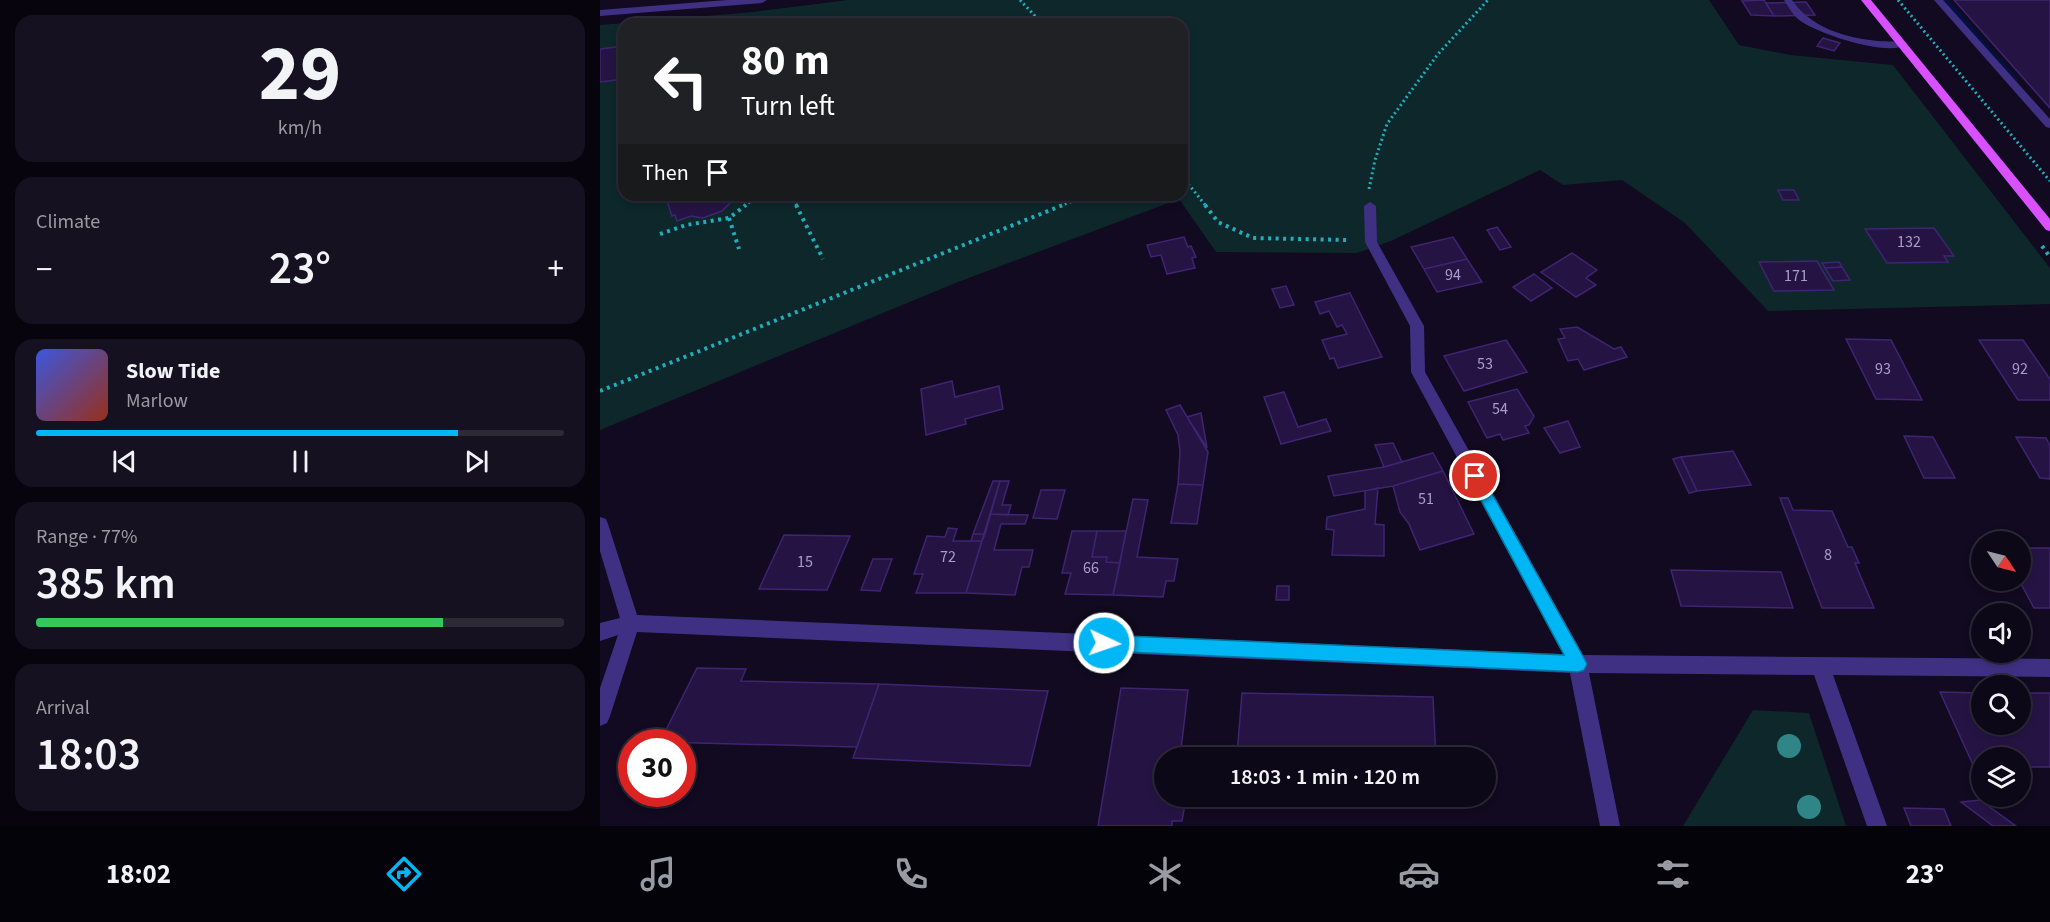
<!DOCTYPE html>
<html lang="en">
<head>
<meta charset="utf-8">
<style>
	:root { --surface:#0d0818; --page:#161121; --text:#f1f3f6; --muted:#9a9aa2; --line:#2d2937; --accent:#00b6f4 }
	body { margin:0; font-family:"Source Sans 3",sans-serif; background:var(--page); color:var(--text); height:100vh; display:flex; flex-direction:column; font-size:22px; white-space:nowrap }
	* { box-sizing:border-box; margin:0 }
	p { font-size:20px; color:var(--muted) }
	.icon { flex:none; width:33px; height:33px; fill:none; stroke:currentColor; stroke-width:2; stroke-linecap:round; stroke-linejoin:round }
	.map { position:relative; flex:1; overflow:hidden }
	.drawer { display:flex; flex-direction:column; gap:15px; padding:15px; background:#07040d; width:600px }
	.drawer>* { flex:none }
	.guide { position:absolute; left:18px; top:18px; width:570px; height:183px; border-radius:18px; box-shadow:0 3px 9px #0003,0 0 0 2px var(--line); background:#202124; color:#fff; overflow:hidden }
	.needle { width:39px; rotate:125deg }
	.fabs { position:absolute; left:1371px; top:531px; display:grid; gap:12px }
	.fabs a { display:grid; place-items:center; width:60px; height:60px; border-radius:50%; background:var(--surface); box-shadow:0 3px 9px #0003,0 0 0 2px var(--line); font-size:30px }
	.speed { position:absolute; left:18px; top:729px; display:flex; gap:12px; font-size:30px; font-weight:700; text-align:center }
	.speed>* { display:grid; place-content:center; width:78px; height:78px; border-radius:50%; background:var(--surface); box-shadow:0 3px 9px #0003,0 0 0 2px var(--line); line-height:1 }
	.speed .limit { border:9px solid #d22; background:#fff; color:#111 }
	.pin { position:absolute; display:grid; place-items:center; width:51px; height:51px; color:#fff; margin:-26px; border:3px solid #fff; border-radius:50%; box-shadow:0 2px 6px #0007 }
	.me { position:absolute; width:66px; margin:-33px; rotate:93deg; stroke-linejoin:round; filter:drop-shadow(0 0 4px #0008) }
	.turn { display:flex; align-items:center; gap:21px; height:126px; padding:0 24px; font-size:27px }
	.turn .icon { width:78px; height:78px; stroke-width:2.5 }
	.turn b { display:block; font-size:42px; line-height:51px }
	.then { display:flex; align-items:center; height:57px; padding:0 24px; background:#0003; gap:12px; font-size:22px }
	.big { font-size:45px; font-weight:600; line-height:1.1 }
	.drawer .widget { flex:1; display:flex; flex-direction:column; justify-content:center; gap:9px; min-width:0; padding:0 21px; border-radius:18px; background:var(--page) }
	.drawer .dial { align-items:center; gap:0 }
	.dial b { font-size:78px; line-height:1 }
	.song { display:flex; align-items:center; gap:18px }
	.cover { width:72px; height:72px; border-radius:9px; background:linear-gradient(135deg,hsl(230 70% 55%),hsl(10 70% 35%)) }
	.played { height:6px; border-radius:3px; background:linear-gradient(90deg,var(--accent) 80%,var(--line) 80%) }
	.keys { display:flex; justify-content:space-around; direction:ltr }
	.heat { display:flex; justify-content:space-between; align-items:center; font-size:33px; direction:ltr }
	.charge { height:9px; border-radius:4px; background:linear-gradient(90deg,#34c759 77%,var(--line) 0) }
	.trip { position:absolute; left:554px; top:747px; width:342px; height:60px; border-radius:30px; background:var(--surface); box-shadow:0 3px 9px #0003,0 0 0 2px var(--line); font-weight:600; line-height:60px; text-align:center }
	.tabs { display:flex; height:96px; justify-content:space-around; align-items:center; background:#05030a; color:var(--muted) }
	.tabs .icon { width:42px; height:42px }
	.tabs .on { color:var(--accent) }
	.tabs b { font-size:27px; color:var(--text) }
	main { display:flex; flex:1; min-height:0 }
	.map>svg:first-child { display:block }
	.green { fill:#0d272b; fill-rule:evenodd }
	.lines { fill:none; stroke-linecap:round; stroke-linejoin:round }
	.stream { stroke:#041040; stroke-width:6 }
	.building { fill:#251443; stroke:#3f2472; stroke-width:1.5 }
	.path-far1 { stroke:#21adbc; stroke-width:3; stroke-dasharray:2 3; stroke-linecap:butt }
	.path { stroke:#21adbc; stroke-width:4; stroke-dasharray:3 4.5; stroke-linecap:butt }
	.service { fill:#403084; fill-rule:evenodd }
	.minor { fill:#403084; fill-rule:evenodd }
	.tertiary { fill:#403084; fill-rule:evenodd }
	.primary { fill:#d950ff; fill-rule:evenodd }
	.tree { fill:#308687 }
	.route { fill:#00b6f4; stroke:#00769f; stroke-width:1.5 }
	.labels { text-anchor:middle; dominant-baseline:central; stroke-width:6; stroke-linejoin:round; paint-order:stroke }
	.number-label { font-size:16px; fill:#ab9cd0 }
</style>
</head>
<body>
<main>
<section class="drawer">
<div class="widget dial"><b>29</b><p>km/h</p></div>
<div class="widget"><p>Climate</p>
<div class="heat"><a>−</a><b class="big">23°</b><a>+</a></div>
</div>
<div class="widget">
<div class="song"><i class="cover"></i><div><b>Slow Tide</b><p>Marlow</p></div></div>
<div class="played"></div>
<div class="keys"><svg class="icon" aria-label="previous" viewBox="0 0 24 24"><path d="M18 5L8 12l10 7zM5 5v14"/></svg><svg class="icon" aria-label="pause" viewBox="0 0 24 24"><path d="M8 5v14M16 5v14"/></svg><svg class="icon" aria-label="next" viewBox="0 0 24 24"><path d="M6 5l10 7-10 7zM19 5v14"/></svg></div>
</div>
<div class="widget"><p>Range · 77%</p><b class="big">385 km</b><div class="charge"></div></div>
<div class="widget"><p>Arrival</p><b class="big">18:03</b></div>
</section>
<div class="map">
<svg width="1450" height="826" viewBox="0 0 1450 826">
	<rect width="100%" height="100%" fill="#110a20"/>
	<path class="green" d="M 248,0 L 1109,0 L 1139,45 L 1191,55 L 1293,65 L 1450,268 L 1450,304 L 1168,311 L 1085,223 L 1022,180 L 963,185 L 940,170 L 791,241 L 757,253 L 616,252 L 579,199 L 358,282 L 0,430 L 0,25 L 153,12 ZM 24,24 L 582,24 L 582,195 L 24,195 Z
		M 1153,710 L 1209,713 L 1246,826 L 1083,826 Z"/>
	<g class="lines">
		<path class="stream" d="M 1345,0 L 1415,80"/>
	</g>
	<path class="building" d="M 1164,0 L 1174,16 L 1151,15 L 1142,1 Z
		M 1354,0 L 1450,0 L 1450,108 Z
		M 1206,2 L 1215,15 L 1174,16 L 1166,3 Z
		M 1223,38 L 1240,43 L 1234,51 L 1217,46 Z
		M 24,46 L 24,79 L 0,82 L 0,49 Z
		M 1178,190 L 1194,190 L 1199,200 L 1183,200 Z
		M 65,195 L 130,195 L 131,198 L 128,199 L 130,203 L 122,211 L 103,218 L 91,216 L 77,221 L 75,215 L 72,216 Z
		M 897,227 L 911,247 L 900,250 L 887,230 Z
		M 1334,228 L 1354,256 L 1344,256 L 1348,262 L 1287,263 L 1265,229 Z
		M 584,237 L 588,247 L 591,246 L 596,257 L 592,258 L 595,268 L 567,274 L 561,255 L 551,257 L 547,245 Z
		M 853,237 L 867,259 L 824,269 L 811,247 Z
		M 972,253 L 997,270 L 986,278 L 996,285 L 976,297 L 941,272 Z
		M 867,259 L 882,282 L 837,292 L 824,269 Z
		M 1217,261 L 1234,290 L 1174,291 L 1159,262 Z
		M 1239,262 L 1242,267 L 1225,268 L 1222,263 Z
		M 1242,267 L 1250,280 L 1233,281 L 1225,268 Z
		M 934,274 L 952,288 L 931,301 L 913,287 Z
		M 686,286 L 694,305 L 680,308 L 672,289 Z
		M 750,293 L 782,357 L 738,368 L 734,358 L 730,359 L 722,340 L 747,334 L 742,325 L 737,327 L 729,311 L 720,314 L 715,302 Z
		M 977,327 L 1014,349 L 1021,347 L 1027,357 L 984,370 L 978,359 L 968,361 L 958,339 L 965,338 L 960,329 Z
		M 1246,339 L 1291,340 L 1322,400 L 1276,399 Z
		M 906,340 L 927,372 L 864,391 L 844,356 Z
		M 1379,340 L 1423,340 L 1450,379 L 1450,400 L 1418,400 Z
		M 352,381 L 355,397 L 399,386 L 403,409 L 365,419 L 366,424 L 326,435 L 321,389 Z
		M 917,389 L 934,416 L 929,425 L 925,426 L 929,433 L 903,440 L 900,434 L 887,438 L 868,402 Z
		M 684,392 L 698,427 L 726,419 L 731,431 L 681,444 L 664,397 Z
		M 580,405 L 608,452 L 603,485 L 578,484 L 580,451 L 578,435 L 566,410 Z
		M 601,413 L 607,448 L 587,417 Z
		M 968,421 L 980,447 L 960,453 L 944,428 Z
		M 1304,436 L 1333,437 L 1355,478 L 1324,478 Z
		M 1416,437 L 1446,438 L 1450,446 L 1450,479 L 1440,478 Z
		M 793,443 L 802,462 L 784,467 L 775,445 Z
		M 1133,451 L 1151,485 L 1097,491 L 1081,457 Z
		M 833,453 L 843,471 L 793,486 L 734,496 L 728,476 L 784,467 Z
		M 1081,457 L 1097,491 L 1089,493 L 1073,459 Z
		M 843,471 L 874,534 L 820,550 L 809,524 L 800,512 L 793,486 Z
		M 393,481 L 400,481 L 385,534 L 373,534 Z
		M 400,481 L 409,481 L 402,505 L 411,505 L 408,515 L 390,514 Z
		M 578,484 L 603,485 L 597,524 L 571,523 Z
		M 778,488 L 775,524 L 784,525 L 784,556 L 732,555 L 734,530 L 726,529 L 727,517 L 765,509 L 765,491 Z
		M 441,490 L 465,490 L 457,519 L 433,518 Z
		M 1180,498 L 1188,498 L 1193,510 L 1232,511 L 1248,547 L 1252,547 L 1259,563 L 1255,563 L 1274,608 L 1222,608 Z
		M 533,499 L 548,500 L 537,557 L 578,559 L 574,581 L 566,581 L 563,597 L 513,595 Z
		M 390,514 L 428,515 L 425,524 L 401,524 L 394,550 L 433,550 L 429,567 L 422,567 L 415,595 L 366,593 Z
		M 348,528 L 357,529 L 353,541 L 382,541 L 366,593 L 316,593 L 323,574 L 314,574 L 327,536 L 345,537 Z
		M 472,531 L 497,531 L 492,557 L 507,557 L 506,562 L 520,563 L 513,595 L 465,594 L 471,573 L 462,573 Z
		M 497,531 L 526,531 L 520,563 L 506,562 L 507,557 L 492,557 Z
		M 373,534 L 385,534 L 382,541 L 371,541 Z
		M 184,535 L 250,536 L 227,590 L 159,589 Z
		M 1420,548 L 1450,548 L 1450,608 L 1434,608 L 1419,580 Z
		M 273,559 L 292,559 L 280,591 L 261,590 Z
		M 1071,570 L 1181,572 L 1193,608 L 1081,606 Z
		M 677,586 L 689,586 L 689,600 L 676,600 Z
		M 97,668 L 146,669 L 141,681 L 279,684 L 257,747 L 60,742 Z
		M 279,684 L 448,691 L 430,766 L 253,758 Z
		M 521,688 L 588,690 L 580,758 L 564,758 L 564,796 L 575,796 L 574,804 L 585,804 L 582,821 L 572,821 L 572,826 L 498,826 Z
		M 1340,692 L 1382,693 L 1382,724 L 1420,724 L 1420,693 L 1450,693 L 1450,767 L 1420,767 L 1420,758 L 1382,758 L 1382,767 L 1374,767 Z
		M 642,693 L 833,697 L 836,758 L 637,755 Z
		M 1380,800 L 1416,826 L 1393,826 L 1361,802 Z
		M 1304,808 L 1344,809 L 1351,826 L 1311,826 Z"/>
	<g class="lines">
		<path class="path-far1" d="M 420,0 L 436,17 L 455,24
			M 1298,0 L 1450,181
			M 582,176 L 606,206
			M 769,189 L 775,160 L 787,124 L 838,54 L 888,0
			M 191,195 L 197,206
			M 144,206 L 151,201 L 149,195
			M 460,206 L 488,195"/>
		<path class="path" d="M 196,205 L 223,259
			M 605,205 L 618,222 L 653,238 L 749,240
			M 129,218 L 139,249
			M 60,234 L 86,225 L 129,218 L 146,205
			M 1442,246 L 1450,257
			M 0,391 L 463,205"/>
		<path class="service" d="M 1184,0 L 1192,0 C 1211,28 1246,38 1278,41 C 1287,42 1299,40 1305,45 C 1288,57 1214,33 1198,19 C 1192,14 1188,6 1184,0 Z
			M 1334,0 L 1343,0 L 1450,119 L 1450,128 L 1446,127 Z"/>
		<path class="minor" d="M 770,202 L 776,206 L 777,242 L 824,326 L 825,372 L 983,655 L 1450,659 L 1450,677 L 1233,675 L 1287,826 L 1267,826 L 1214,675 L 989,673 L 1020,826 L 1000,826 L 970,673 L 37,632 L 10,716 L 7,723 L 0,726 L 0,688 L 18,635 L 0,641 L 0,623 L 20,618 L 0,551 L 0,517 L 6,519 L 8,524 L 37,615 L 963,654 L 811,372 L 810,326 L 765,242 L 764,206 Z"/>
		<path class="tertiary" d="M 127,0 L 167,0 L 162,3 L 0,16 L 0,10 Z"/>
		<path class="primary" d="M 1261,0 L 1271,0 L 1450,219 L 1450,231 L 1446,230 Z"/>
	</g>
	<g class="tree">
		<circle cx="1189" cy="746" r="12"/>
		<circle cx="1209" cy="807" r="12"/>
	</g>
	<path class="route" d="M 875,470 L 880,472 L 984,658 L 987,664 L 984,670 L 978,672 L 504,651 L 499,649 L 496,643 L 499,638 L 504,635 L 964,655 L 868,476 L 870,472 Z"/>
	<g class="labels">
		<g class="number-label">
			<text x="1309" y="242">132</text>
			<text x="853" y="275">94</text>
			<text x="1196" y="276">171</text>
			<text x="885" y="364">53</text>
			<text x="1283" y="369">93</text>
			<text x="1420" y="369">92</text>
			<text x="900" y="409">54</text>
			<text x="826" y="499">51</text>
			<text x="1228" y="555">8</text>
			<text x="348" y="557">72</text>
			<text x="205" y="562">15</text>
			<text x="491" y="568">66</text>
		</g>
	</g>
</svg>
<div class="fabs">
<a><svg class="needle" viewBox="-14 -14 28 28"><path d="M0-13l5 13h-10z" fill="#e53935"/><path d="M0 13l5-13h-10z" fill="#9a9aa2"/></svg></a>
<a><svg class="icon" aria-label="sound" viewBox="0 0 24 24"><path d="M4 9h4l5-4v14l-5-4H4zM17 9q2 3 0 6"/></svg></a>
<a><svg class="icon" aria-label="search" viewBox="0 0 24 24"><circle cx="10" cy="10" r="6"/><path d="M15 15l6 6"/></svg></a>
<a><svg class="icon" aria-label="layers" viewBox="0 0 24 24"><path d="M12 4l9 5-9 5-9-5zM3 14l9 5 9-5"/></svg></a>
</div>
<div class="speed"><div class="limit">30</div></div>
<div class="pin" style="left:875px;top:476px;background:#d93025"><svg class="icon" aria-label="arrive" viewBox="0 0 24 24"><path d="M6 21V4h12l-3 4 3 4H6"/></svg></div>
<svg class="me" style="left:504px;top:643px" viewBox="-20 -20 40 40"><circle r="17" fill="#00b6f4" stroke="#fff" stroke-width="3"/><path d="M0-11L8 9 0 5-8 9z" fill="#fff"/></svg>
<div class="trip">18:03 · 1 min · 120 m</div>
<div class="guide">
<div class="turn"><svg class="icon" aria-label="left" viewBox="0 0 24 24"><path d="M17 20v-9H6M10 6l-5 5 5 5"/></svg><div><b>80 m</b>Turn left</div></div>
<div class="then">Then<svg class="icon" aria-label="arrive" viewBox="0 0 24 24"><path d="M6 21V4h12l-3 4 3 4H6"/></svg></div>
</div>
</div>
</main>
<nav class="tabs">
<b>18:02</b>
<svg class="icon on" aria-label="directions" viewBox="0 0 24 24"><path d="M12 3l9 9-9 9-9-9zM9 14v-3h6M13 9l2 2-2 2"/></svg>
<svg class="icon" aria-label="music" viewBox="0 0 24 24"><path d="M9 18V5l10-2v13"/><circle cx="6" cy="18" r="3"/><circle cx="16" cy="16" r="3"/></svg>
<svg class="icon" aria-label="phone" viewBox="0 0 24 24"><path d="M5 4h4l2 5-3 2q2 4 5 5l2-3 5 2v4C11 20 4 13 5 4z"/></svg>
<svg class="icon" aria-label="climate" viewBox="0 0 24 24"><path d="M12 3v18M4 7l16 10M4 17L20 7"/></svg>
<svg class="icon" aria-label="car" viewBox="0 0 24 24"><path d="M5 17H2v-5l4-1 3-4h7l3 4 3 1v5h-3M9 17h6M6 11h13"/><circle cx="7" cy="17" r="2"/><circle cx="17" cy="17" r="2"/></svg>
<svg class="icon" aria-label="filters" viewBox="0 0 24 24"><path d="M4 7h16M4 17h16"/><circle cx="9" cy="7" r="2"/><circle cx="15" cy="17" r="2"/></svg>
<b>23°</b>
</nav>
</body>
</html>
